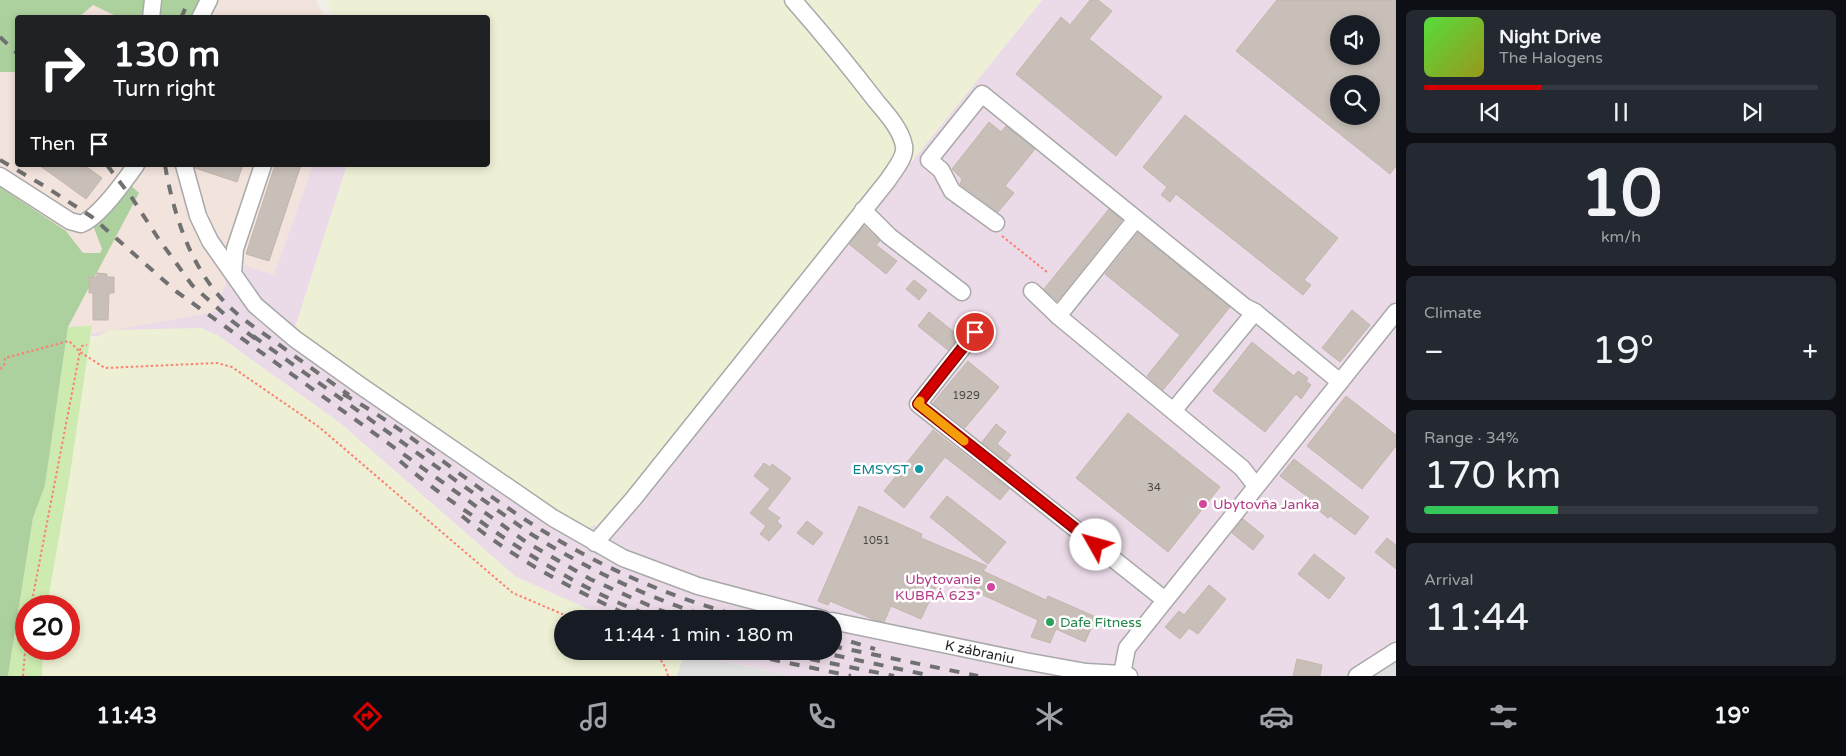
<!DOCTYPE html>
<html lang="en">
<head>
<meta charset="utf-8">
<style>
	:root { --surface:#171b24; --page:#242831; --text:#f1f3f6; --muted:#9ea1a6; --line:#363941; --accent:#d40000 }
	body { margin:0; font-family:"Varela Round",sans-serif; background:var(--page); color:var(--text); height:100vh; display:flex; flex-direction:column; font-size:19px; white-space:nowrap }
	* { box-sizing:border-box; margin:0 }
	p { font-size:16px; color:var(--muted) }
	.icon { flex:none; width:28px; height:28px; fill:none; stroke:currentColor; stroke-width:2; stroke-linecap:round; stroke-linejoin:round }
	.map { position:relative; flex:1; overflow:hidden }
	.panel { display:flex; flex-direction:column; gap:10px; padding:10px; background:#0d0f14; width:450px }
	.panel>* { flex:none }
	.banner { position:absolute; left:15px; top:15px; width:475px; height:152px; border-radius:5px; box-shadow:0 2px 8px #0003; background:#202124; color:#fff; overflow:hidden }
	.controls { position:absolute; left:1330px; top:15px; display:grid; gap:10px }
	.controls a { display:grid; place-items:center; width:50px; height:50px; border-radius:50%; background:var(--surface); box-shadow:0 2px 8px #0003; font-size:25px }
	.speed { position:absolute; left:15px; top:595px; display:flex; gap:10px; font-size:25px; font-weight:700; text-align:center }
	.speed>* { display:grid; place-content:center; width:65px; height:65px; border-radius:50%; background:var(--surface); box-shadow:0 2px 8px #0003; line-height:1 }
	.speed .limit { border:8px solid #d22; background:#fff; color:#111 }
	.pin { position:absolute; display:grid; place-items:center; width:42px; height:42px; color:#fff; margin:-21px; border:2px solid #fff; border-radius:50%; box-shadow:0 1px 5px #0007 }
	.me { position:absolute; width:55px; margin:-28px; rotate:308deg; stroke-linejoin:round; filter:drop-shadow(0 0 4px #0008) }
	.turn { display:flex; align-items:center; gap:18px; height:105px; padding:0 15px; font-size:22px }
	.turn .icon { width:65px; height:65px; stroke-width:2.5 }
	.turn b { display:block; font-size:35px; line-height:42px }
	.then { display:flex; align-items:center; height:48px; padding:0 15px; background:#0003; gap:10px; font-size:19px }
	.big { font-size:38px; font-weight:600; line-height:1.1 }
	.panel .tile { flex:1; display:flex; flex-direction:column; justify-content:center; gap:8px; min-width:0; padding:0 18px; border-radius:8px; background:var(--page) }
	.panel .dial { align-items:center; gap:0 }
	.dial b { font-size:65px; line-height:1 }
	.song { display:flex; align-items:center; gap:15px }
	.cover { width:60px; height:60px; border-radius:8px; background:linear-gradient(135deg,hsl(110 70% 55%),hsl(60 70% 35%)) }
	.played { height:5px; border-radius:2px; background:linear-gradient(90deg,var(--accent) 30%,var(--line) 30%) }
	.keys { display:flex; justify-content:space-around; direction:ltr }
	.heat { display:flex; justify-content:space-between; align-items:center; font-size:28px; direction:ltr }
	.charge { height:8px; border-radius:4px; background:linear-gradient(90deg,#34c759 34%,var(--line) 0) }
	.trip { position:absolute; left:554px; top:610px; width:288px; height:50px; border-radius:25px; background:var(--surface); box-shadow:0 2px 8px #0003; font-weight:600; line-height:50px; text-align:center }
	.menu { display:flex; height:80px; justify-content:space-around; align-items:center; background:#090b0e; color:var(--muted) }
	.menu .icon { width:35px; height:35px }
	.menu .selected { color:var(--accent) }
	.menu b { font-size:22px; color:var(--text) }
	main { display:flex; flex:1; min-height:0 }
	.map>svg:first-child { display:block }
	.residential { fill:#e0dfdf }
	.industrial { fill:#ebdbe8; fill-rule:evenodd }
	.military { fill:#f3e3dd }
	.farmland { fill:#eef0d5 }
	.grass { fill:#cdebb0 }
	.forest { fill:#add19e }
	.building { fill:#c7bfb8; stroke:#c4b6ab; fill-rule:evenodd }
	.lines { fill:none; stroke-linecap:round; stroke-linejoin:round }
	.minor-casing { stroke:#a9a9a9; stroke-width:19 }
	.path { stroke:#fa8072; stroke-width:2; stroke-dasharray:2.5 2.5; stroke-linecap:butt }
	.minor { stroke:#fff; stroke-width:16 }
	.rail { stroke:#707070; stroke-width:4; stroke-dasharray:10 10; stroke-linecap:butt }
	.route-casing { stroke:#8a0000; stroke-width:12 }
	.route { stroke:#d40000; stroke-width:9 }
	.slow { stroke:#f59e0b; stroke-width:9 }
	.culture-dot { fill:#0f9aa8; stroke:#fff; stroke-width:2 }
	.hotel-dot { fill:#d1479c; stroke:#fff; stroke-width:2 }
	.leisure-dot { fill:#2e9e5b; stroke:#fff; stroke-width:2 }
	.labels { text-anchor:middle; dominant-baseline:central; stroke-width:5; stroke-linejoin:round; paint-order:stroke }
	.number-label { font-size:11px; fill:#4b4948 }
	.culture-label { font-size:14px; fill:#0d838f; stroke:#fff; text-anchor:end }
	.hotel-label { font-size:14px; fill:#b23c85; stroke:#fff; text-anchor:start }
	.leisure-label { font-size:14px; fill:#27864d; stroke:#fff; text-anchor:start }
	.street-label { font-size:14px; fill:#222; stroke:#fff }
</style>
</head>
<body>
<main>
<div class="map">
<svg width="1396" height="676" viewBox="0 0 1396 676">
	<rect width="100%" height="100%" fill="#f2efe9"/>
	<path class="residential" d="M 1396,641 L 1396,676 L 1341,676 L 1366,660 Z
		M 684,653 L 793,676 L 677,676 Z"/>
	<path class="industrial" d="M 1042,0 L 1396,0 L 1396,641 L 1341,676 L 793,676 L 689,654 L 683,651 L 832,651 L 832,619 L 610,619 L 516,577 L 340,423 L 217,335 L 109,330 L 99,336 L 91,336 L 92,327 L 0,187 L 0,72 L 18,165 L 347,165 L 295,328 L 846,243 ZM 1339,24 L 1371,24 L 1371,56 L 1339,56 ZM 1339,84 L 1371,84 L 1371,116 L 1339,116 Z"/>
	<path class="military" d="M 0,0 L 316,0 L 324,17 L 18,18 L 18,165 L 313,165 L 274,275 L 234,262 L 215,312 L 74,337 L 0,356 Z"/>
	<path class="farmland" d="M 327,0 L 1042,0 L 846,243 L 601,529 L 594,525 L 586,530 L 538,502 L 295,328 L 347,165 L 488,165 L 488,18 L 335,17 Z
		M 201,328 L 217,335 L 340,423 L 516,577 L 610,619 L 562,619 L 562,651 L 683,651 L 689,654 L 684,653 L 677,676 L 42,676 L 43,649 L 69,649 L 69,606 L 47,606 L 90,341 L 109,330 Z"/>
	<path class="grass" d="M 92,326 L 70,474 L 47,606 L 26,606 L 26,649 L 43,649 L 42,676 L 8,676 L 33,518 L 45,484 L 68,327 Z"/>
	<path class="forest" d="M 0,0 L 207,0 L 197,17 L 118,17 L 93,5 L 79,17 L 18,18 L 17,72 L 0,72 Z
		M 128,183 L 139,193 L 68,327 L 45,485 L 33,518 L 8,676 L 0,676 L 0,187 L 66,231 L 83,253 L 100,253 L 102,249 L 94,228 L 100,217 Z"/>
	<path class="building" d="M 1090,0 L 1098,0 L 1112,11 L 1089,39 L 1162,97 L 1116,156 L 1016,74 L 1061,17 L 1070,25 Z
		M 1277,0 L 1396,0 L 1396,166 L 1390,174 L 1236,51 ZM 1339,24 L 1371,24 L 1371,56 L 1339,56 ZM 1339,84 L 1371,84 L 1371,116 L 1339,116 Z
		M 1185,115 L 1338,238 L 1304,280 L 1311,285 L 1303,295 L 1176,194 L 1170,202 L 1161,195 L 1167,187 L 1143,167 Z
		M 989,122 L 1001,132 L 1006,126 L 1035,149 L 1005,186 L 1014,193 L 998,212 L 960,184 L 962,179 L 952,169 Z
		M 39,165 L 84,165 L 102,178 L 86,199 Z
		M 194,165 L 243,165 L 237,182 L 195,168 Z
		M 275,165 L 301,165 L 269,261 L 246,254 Z
		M 1109,209 L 1122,220 L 1057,301 L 1044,289 Z
		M 864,226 L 880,241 L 876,245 L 897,261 L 886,274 L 849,244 Z
		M 1138,233 L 1230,307 L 1163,390 L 1147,376 L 1180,335 L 1105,274 Z
		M 97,273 L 107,274 L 107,277 L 114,277 L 114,293 L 109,293 L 108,320 L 93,320 L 93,293 L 89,293 L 89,277 L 97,277 Z
		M 914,280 L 927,290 L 919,300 L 906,289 Z
		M 1352,310 L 1370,325 L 1340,362 L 1322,348 Z
		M 929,312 L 959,336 L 948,350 L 918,326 Z
		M 1252,342 L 1294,376 L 1298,371 L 1308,378 L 1306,381 L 1311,385 L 1301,399 L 1296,394 L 1265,432 L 1213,391 Z
		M 968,361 L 999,387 L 965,428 L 933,403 Z
		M 1346,396 L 1396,435 L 1396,446 L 1362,489 L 1307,446 Z
		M 1128,413 L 1220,487 L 1168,552 L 1076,478 Z
		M 996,424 L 1006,432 L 997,444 L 1011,455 L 1006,461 L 982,442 Z
		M 933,430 L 1009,489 L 1000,500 L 945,457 L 904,508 L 884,491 Z
		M 1294,459 L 1369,517 L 1355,535 L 1330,516 L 1328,518 L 1306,500 L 1308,497 L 1280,476 Z
		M 764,463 L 770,467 L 772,464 L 791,478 L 767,509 L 780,518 L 777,521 L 782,526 L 769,541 L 760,534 L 766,526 L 750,513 L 770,489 L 754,476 Z
		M 947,496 L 1006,542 L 988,564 L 930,517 Z
		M 859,506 L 922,534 L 921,538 L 987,566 L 983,571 L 1046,600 L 1048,596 L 1096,617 L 1085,642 L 1056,629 L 1050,643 L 1031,637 L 1038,620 L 941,576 L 921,619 L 891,606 L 884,622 L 875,620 L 830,601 L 828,605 L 818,601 Z
		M 1243,519 L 1264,536 L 1253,550 L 1232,533 Z
		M 807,521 L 823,533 L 813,545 L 797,533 Z
		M 1387,538 L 1396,545 L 1396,569 L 1375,552 Z
		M 1314,554 L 1345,578 L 1329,599 L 1298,574 Z
		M 1209,585 L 1226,599 L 1198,634 L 1189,628 L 1180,639 L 1165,627 L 1179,611 L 1184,615 Z
		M 1297,659 L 1322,665 L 1320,676 L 1293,676 Z"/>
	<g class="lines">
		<defs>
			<g id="minor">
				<path d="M 151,18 L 153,0"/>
				<path d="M 200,18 L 209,0"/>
				<path d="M 184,165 L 198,216 L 210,241 L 255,305 L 295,339 L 361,386 L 553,518 L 623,558 L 698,586 L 823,619"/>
				<path d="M 0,176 L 70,221 L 81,224 C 99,217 124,182 136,165"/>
				<path d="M 863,210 L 889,236 L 962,292"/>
				<path d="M 996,223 L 952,191 L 941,170 L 929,160 L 982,94 L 1245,307 L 1255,312"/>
				<path d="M 233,272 L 235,249 L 263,165"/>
				<path d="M 1032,291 L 1058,316 L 1242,468 L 1256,486"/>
				<path d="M 1058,316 L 1136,219"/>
				<path d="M 975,332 L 918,404 L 1165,600"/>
				<path d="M 1178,405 L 1255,312 L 1340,382"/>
				<path d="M 595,543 L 634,498 L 888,180 C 894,170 906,158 904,146 C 901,129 886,113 876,101 C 849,66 822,33 793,0"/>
				<path id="s1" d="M 832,621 L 1025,661 L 1086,672 L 1122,674 L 1129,676"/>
				<path d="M 1122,674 L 1127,648 L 1396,312"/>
				<path d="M 1357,676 L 1396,651"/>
			</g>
		</defs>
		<use href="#minor" class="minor-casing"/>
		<path class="path" d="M 1002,236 L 1047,272
			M 0,369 L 4,365 L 5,358 L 69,341 L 80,352 L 105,368 L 217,363 L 232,367 L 319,427 L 513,593 L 574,619
			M 31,606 L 81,346 L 87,345
			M 649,651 C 660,657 665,664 668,676
			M 23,676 L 26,640"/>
		<use href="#minor" class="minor"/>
		<path class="rail" d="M 181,18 L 189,0
			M 0,37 L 18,54
			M 0,160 L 46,187 L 92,217 L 177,292 L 526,542 L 590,579 L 657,609 L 686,619
			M 107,165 L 132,198 L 158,238 L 192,285 L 232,321 L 257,340
			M 165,165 C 174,218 193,275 234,311 C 247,323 263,333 277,343 C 301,361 325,378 349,395
			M 253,336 L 531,534 C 589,570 650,599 716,619
			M 343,394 C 401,426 453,471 508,508 C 583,560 664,597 752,619
			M 400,461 C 423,481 448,499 473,516 C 531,558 592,595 659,619
			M 462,516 C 516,561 573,589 636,619
			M 832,636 L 875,649
			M 832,646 L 978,676
			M 731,651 L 851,676
			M 771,651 L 894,676
			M 815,651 L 932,676"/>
	</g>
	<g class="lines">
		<defs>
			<path id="route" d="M 975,332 L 918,404 L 1096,545"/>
		</defs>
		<use href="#route" class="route-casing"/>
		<use href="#route" class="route"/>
		<path class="slow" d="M 920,401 L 918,404 L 964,441"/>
	</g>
	<circle class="culture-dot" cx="919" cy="469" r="5"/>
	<g class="hotel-dot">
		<circle cx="1203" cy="504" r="5"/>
		<circle cx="991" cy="587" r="5"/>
	</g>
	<circle class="leisure-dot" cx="1050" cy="622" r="5"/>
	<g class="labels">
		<g class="number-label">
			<text x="966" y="395">1929</text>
			<text x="1154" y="487">34</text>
			<text x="876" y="540">1051</text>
		</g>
		<g class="culture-label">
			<text x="909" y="469">EMSYST</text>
		</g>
		<g class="hotel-label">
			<text x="1213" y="504">Ubytovňa Janka</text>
			<text x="981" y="579" text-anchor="end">Ubytovanie<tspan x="981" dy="16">KUBRÁ 623*</tspan></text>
		</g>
		<g class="leisure-label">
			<text x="1060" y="622">Dafe Fitness</text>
		</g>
		<g class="street-label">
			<text stroke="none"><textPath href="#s1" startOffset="151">K zábraniu</textPath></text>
		</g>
	</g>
</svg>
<div class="controls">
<a><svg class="icon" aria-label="sound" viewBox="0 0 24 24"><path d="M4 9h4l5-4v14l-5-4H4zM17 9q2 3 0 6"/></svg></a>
<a><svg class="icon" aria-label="search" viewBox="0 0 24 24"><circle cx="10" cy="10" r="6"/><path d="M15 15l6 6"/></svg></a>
</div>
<div class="speed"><div class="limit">20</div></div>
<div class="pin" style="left:975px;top:332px;background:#d93025"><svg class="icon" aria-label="arrive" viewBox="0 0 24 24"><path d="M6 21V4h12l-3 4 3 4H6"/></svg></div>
<svg class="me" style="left:1096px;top:545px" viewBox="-20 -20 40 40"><circle r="19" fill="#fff"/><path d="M0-13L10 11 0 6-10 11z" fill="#d40000"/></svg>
<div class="trip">11:44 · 1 min · 180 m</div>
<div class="banner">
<div class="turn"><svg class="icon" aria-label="right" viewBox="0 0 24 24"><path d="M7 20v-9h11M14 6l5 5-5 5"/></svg><div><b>130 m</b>Turn right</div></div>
<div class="then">Then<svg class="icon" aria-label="arrive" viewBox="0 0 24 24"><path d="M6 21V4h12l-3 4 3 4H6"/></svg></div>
</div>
</div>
<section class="panel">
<div class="tile">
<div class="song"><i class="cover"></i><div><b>Night Drive</b><p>The Halogens</p></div></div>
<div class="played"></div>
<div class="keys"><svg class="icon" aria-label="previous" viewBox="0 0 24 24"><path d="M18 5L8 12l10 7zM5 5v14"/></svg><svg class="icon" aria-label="pause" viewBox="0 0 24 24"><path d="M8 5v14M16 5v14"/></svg><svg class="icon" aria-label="next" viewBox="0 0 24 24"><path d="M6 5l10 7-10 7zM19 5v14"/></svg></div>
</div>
<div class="tile dial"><b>10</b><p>km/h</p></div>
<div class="tile"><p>Climate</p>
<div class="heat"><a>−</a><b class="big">19°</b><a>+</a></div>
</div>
<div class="tile"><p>Range · 34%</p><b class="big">170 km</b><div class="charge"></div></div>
<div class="tile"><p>Arrival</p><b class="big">11:44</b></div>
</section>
</main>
<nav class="menu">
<b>11:43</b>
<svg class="icon selected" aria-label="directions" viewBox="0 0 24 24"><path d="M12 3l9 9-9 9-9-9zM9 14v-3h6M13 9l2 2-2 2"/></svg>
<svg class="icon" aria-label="music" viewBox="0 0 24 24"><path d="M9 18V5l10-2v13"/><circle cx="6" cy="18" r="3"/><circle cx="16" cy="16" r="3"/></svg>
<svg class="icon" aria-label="phone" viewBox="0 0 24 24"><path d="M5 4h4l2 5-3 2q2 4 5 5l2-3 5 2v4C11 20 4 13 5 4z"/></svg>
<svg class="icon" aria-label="climate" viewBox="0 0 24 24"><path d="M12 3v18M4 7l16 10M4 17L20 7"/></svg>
<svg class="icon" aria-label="car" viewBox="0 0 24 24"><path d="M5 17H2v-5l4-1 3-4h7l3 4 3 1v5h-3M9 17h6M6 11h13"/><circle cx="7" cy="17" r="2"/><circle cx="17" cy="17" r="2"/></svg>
<svg class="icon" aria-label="filters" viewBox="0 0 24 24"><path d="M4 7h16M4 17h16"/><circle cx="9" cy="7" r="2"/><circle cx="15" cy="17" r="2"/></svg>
<b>19°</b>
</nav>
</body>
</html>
